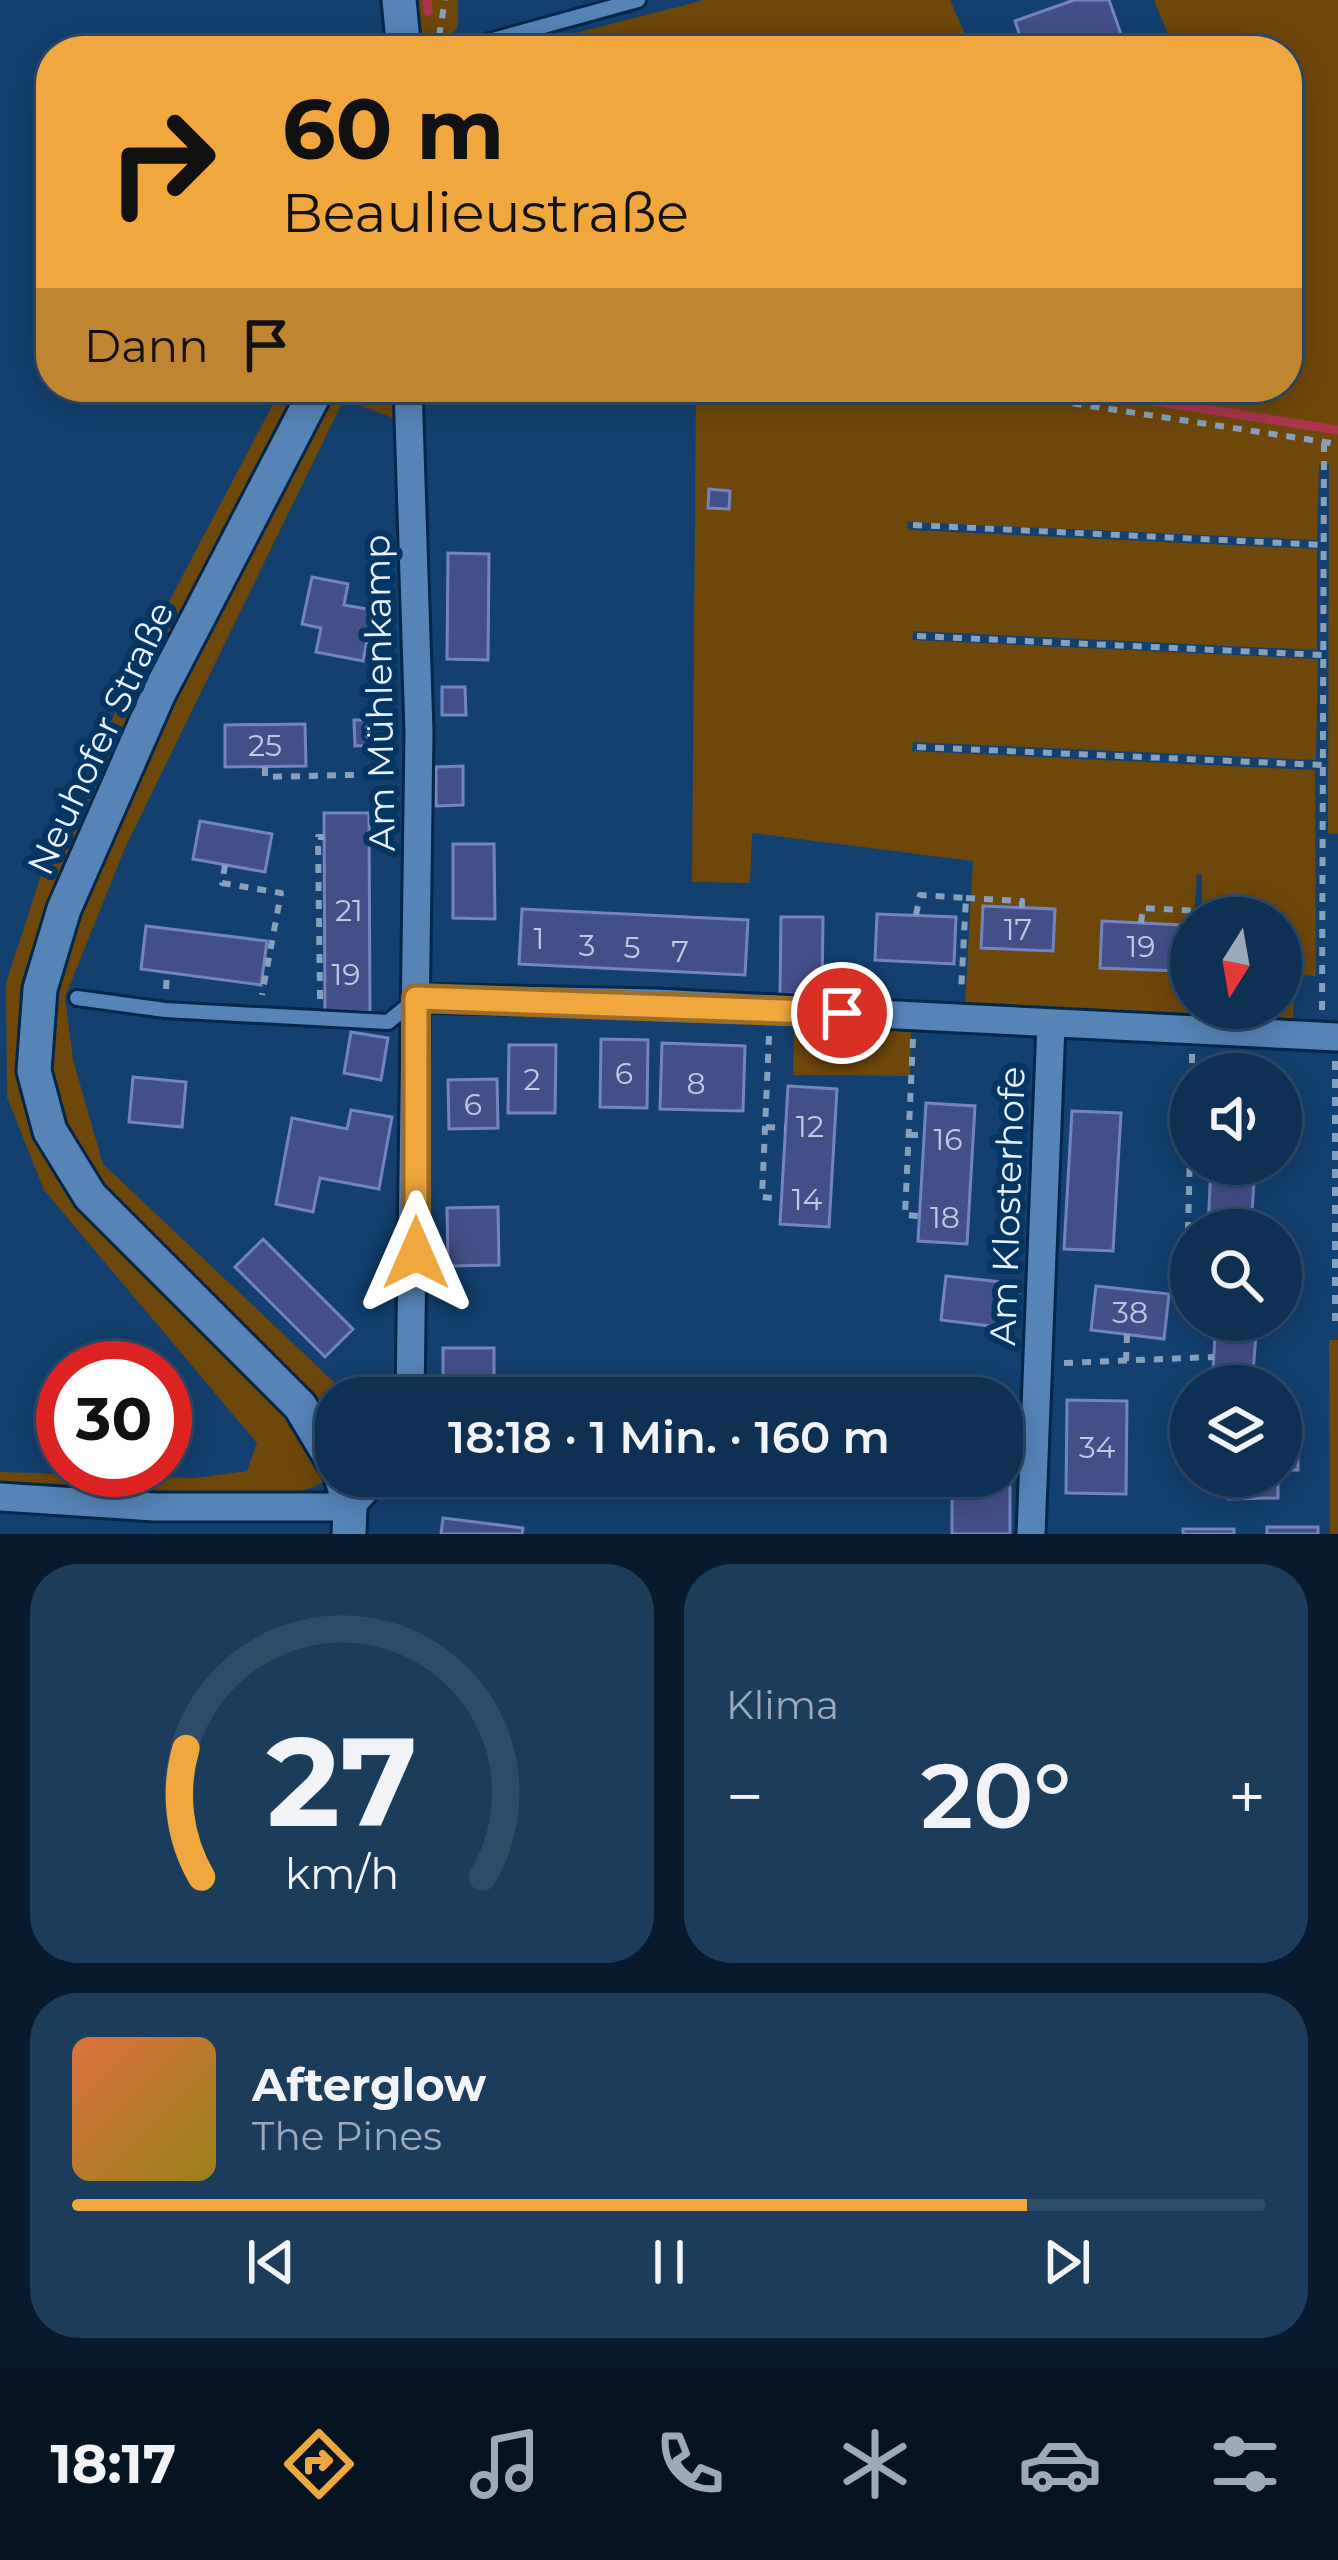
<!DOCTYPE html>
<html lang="de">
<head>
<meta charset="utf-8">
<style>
	:root { --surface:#0e3052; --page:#1c3c5c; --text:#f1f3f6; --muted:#9ba9b8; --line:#2e4b69; --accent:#efa73e }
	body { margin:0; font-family:Montserrat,sans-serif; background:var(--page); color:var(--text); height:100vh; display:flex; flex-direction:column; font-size:45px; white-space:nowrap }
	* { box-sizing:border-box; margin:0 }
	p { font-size:39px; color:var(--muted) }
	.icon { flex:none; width:66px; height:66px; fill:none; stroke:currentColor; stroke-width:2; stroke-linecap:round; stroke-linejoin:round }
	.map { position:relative; height:1534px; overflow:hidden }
	.details { display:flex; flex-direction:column; gap:30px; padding:30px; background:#081a2d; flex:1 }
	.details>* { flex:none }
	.guide { position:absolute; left:36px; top:36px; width:1266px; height:366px; border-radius:48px; box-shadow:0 6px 30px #0003,0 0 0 3px var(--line); background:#efa73e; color:#111; overflow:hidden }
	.needle { width:78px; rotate:191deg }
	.fabs { position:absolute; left:1170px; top:897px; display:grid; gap:24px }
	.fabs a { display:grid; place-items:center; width:132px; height:132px; border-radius:50%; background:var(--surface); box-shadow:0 6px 30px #0003,0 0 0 3px var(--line); font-size:60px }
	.speed { position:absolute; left:36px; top:1341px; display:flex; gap:24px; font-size:60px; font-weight:700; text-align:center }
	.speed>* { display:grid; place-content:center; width:156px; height:156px; border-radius:50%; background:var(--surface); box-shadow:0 6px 30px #0003,0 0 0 3px var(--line); line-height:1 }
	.speed .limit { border:18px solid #d22; background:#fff; color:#111 }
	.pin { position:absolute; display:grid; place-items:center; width:102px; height:102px; color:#fff; margin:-51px; border:6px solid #fff; border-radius:50%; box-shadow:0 3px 12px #0007 }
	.me { position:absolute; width:132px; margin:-66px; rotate:0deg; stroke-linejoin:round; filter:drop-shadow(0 0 9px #0008) }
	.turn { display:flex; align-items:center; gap:42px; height:252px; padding:0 48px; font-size:54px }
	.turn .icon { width:156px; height:156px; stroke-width:2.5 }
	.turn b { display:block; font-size:84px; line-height:102px }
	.then { display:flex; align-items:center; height:114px; padding:0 48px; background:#0003; gap:24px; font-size:45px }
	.big { font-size:90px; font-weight:600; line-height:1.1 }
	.details .card { flex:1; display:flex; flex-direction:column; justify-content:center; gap:18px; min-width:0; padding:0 42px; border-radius:48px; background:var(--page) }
	.details .dial { align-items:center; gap:0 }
	.dial svg { height:312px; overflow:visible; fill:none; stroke:var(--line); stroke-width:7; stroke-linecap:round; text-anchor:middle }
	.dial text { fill:var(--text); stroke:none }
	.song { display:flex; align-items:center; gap:36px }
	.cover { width:144px; height:144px; border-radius:18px; background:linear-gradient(135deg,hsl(20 70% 55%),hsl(50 70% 35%)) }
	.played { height:12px; border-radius:6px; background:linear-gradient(90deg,var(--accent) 80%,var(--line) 80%) }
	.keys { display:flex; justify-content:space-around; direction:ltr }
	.heat { display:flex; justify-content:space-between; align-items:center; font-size:66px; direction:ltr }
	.details .tiles { flex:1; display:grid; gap:30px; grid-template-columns:1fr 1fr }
	.card:last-child { grid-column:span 2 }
	.trip { position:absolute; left:315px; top:1377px; width:708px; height:120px; border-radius:48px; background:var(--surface); box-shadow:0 6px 30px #0003,0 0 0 3px var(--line); font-weight:600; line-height:120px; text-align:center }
	.tab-bar { display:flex; height:192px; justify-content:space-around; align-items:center; background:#061321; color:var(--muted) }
	.tab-bar .icon { width:84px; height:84px }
	.tab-bar .active { color:var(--accent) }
	.tab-bar b { font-size:54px; color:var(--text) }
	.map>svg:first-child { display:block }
	.green { fill:#6e470a }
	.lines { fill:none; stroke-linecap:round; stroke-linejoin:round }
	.stream { stroke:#aa354d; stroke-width:9 }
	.building { fill:#435087; stroke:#7484c0; stroke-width:3 }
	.service-casing { stroke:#042648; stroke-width:20 }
	.minor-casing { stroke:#042648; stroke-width:33 }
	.tertiary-casing { stroke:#042648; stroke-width:39 }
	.path { stroke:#87a1bc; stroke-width:6; stroke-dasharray:9 9; stroke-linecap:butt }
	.service { stroke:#5684b7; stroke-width:14 }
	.minor { stroke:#5684b7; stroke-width:27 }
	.tertiary { stroke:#5684b7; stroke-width:33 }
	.route-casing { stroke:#9b6d28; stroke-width:30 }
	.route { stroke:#efa73e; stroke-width:21 }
	.labels { text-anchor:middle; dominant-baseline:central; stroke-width:12; stroke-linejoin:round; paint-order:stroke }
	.number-label { font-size:30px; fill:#bfcae0 }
	.street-label { font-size:36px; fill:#e8f2fd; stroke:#053562 }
</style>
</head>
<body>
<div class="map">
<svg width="1338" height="1534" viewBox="0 0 1338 1534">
	<rect width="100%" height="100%" fill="#13406e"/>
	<path class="green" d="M 412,0 L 458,0 L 458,26 L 443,49 L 419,38 Z
		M 704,0 L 950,0 L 972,51 L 506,51 Z
		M 1154,0 L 1338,0 L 1338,834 L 1328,834 L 1329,465 L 1319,465 L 1317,540 L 907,522 L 908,530 L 1317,549 L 1317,650 L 914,631 L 912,640 L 1318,659 L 1316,760 L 913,742 L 912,751 L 1315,770 L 1316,976 L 1295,975 L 1293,1018 L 1199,1015 L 1199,1008 L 1281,1008 L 1281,918 L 1202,918 L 1202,874 L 1197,874 L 1188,1013 L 965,1004 L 973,861 L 752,833 L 750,883 L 692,882 L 696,387 L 1287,387 L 1287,51 L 1175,51 Z
		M 282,387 L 306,387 L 52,907 L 33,1121 L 293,1418 L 326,1479 C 290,1516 59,1494 0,1491 L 0,1472 L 195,1478 L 247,1471 L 257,1443 L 44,1190 L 7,1097 L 6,983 L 45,863 L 153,632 Z
		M 334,387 L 397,387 L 401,421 L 344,399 L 125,848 L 65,997 L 73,1060 L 103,1164 L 351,1398 L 336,1398 L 336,1434 C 287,1384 239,1334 190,1284 C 141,1233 83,1182 56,1114 C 0,969 260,528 334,387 Z
		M 794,1024 L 911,1027 L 910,1076 L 793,1075 Z
		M 1329,1340 L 1338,1340 L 1338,1534 L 1330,1534 Z"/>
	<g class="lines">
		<path class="stream" d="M 427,0 L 428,12
			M 1064,387 L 1338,430"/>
	</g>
	<path class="building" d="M 1074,0 L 1109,0 L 1127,51 L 1025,51 L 1015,21 Z
		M 709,489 L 730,491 L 729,509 L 708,508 Z
		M 448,553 L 489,554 L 488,660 L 447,659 Z
		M 312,577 L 348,584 L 344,605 L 373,610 L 363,661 L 316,652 L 321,628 L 302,624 Z
		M 442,687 L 465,687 L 466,715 L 442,715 Z
		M 354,720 L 381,720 L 382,745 L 355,746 Z
		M 305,724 L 306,766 L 225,767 L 225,725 Z
		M 463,766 L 463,805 L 436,806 L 436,767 Z
		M 324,813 L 369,813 L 370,1012 L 325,1012 Z
		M 200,821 L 272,834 L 265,872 L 193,859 Z
		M 453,844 L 494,844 L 495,919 L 453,918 Z
		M 983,906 L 1055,909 L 1053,951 L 981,948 Z
		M 522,909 L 748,920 L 745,975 L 519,964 Z
		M 877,914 L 956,917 L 954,964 L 875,960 Z
		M 781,917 L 823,917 L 822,995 L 780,994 Z
		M 1102,921 L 1181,925 L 1179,971 L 1100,968 Z
		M 146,926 L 267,941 L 261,985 L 141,969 Z
		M 351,1032 L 388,1038 L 381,1080 L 344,1073 Z
		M 601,1039 L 648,1040 L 647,1108 L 600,1107 Z
		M 662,1043 L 745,1046 L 743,1111 L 660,1109 Z
		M 509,1045 L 556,1045 L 555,1113 L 508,1113 Z
		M 1219,1062 L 1262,1065 L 1261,1074 L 1218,1074 Z
		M 133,1077 L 186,1082 L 182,1127 L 129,1122 Z
		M 497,1079 L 498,1128 L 449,1129 L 448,1080 Z
		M 788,1086 L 837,1089 L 829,1227 L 780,1224 Z
		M 926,1103 L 975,1106 L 967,1244 L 918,1241 Z
		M 351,1110 L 392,1117 L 379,1189 L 320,1178 L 313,1212 L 276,1204 L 292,1118 L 347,1129 Z
		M 1072,1111 L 1121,1113 L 1113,1251 L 1064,1249 Z
		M 1211,1164 L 1255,1164 L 1251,1230 L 1208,1230 Z
		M 498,1207 L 499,1265 L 448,1266 L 447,1208 Z
		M 263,1239 L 353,1329 L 325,1357 L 235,1267 Z
		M 946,1276 L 1020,1284 L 1014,1329 L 941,1320 Z
		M 1096,1286 L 1169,1294 L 1164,1339 L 1091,1330 Z
		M 1216,1320 L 1257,1323 L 1253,1372 L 1213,1369 Z
		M 443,1348 L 494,1348 L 494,1398 L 443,1398 Z
		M 945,1390 L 1004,1390 L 1003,1460 L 1002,1398 L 945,1398 Z
		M 1067,1400 L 1127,1401 L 1126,1494 L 1066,1493 Z
		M 1281,1414 L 1298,1414 L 1298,1470 L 1281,1470 Z
		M 1229,1476 L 1278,1476 L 1278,1498 L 1229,1499 Z
		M 952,1485 L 1010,1486 L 1010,1534 L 952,1534 Z
		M 443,1518 L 523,1528 L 522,1534 L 441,1534 Z
		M 1267,1527 L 1318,1527 L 1318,1534 L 1267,1534 Z
		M 1183,1529 L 1234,1529 L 1234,1534 L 1183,1534 Z"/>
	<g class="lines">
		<defs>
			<path id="service" d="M 453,51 L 638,0
				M 77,998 L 165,1010 L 388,1022 L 416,999"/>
			<path id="minor" d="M 408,387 L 419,732 L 410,1398
				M 416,998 L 655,1003 L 1338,1037
				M 0,1497 L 155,1507 L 350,1507 L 378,1476
				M 1031,1534 L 1051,1024"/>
			<path id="tertiary" d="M 399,0 L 404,51
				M 318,387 L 158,695 L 64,909 L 40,989 L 34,1071 L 50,1131 L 90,1196 L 300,1406 L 336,1466
				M 341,1476 L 350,1507 L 349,1534"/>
		</defs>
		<use href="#service" class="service-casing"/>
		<use href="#minor" class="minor-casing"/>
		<use href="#tertiary" class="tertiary-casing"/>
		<path class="path" d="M 439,36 L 445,0
			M 966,387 L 1338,444
			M 913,525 L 1324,545
			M 917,636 L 1323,655
			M 917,747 L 1322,765
			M 265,767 L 265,777 L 391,774
			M 225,865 L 222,883 L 281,893 L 262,995
			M 966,898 L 1022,901 L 1022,908
			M 1199,911 L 1237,918
			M 916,915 L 920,895 L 966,898 L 961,992
			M 1141,923 L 1143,908 L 1199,911 L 1199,918
			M 166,989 L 167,973
			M 320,999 L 318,837 L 324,837
			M 1322,1010 L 1324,443
			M 769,1036 L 762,1197 L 781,1199
			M 913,1039 L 905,1215 L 919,1216
			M 1192,1054 L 1192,1074
			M 1335,1061 L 1335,1321
			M 1191,1114 L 1188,1229 L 1208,1230
			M 766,1127 L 785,1128
			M 909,1135 L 924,1135
			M 1189,1166 L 1211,1166
			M 1126,1361 L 1127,1334
			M 1064,1363 L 1214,1357"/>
		<use href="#service" class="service"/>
		<use href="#minor" class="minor"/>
		<use href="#tertiary" class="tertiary"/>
	</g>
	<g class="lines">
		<defs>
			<path id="route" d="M 416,1253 L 416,998 L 842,1013"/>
		</defs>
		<use href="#route" class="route-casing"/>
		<use href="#route" class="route"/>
	</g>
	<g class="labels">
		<g class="number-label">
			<text x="265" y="745">25</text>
			<text x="349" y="910">21</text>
			<text x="1018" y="929">17</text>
			<text x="539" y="938">1</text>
			<text x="587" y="945">3</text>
			<text x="1141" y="946">19</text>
			<text x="632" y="947">5</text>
			<text x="680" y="951">7</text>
			<text x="346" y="974">19</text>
			<text x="624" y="1073">6</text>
			<text x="532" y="1079">2</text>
			<text x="696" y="1083">8</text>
			<text x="473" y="1104">6</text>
			<text x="810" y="1126">12</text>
			<text x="948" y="1139">16</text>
			<text x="807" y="1199">14</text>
			<text x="945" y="1217">18</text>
			<text x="1130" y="1312">38</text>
			<text x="1097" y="1447">34</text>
		</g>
		<g class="street-label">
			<text transform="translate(379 693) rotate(-91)">Am Mühlenkamp</text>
			<text transform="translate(100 738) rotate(-65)">Neuhofer Straße</text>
			<text transform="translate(1007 1206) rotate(-88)">Am Klosterhofe</text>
		</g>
	</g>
</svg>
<div class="fabs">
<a><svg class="needle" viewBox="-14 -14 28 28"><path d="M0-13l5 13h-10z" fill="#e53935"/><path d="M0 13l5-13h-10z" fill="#9ba9b8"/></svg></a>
<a><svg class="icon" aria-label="sound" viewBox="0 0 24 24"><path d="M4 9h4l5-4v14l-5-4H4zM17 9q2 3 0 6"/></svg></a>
<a><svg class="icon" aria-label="search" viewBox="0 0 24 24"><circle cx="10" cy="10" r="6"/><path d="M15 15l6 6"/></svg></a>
<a><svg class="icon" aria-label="layers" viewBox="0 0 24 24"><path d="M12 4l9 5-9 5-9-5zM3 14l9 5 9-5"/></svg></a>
</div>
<div class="speed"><div class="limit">30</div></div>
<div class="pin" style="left:842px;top:1013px;background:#d93025"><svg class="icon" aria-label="arrive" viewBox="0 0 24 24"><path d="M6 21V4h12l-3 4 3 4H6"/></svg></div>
<svg class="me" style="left:416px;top:1253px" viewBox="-20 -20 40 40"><path d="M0-17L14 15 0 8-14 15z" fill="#efa73e" stroke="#fff" stroke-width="4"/></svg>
<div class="trip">18:18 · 1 Min. · 160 m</div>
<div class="guide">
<div class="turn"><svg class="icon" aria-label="right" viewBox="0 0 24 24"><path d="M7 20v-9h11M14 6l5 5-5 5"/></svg><div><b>60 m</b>Beaulieustraße</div></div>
<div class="then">Dann<svg class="icon" aria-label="arrive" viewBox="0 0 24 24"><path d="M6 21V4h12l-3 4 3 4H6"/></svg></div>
</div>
</div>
<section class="details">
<div class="tiles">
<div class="card dial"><svg viewBox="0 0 100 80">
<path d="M14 69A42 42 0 1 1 86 69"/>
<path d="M14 69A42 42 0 0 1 10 36" stroke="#efa73e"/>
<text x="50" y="56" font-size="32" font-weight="700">27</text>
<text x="50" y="72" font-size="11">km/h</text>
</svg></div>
<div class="card"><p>Klima</p>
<div class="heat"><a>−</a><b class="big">20°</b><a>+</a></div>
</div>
<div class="card">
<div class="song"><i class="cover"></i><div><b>Afterglow</b><p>The Pines</p></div></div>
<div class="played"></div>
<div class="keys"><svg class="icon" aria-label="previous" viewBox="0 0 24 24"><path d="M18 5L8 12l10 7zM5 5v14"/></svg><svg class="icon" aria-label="pause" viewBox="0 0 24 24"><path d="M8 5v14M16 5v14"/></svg><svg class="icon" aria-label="next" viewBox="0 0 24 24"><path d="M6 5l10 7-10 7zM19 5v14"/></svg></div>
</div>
</div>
</section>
<nav class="tab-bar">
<b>18:17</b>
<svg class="icon active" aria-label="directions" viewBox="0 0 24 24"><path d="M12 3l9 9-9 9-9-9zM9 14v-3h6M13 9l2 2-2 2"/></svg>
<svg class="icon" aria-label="music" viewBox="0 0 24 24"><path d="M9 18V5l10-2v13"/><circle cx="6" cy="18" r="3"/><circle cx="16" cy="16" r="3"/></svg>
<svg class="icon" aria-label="phone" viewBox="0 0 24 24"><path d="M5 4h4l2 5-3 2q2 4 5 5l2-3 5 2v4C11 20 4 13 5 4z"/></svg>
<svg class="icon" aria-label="climate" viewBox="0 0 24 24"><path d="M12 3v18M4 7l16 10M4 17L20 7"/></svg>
<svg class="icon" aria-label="car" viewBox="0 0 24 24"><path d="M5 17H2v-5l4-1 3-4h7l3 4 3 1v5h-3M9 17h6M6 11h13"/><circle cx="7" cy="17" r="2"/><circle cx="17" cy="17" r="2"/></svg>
<svg class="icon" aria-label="filters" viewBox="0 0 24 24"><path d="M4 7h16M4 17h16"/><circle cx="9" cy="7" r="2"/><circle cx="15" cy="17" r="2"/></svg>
</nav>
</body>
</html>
